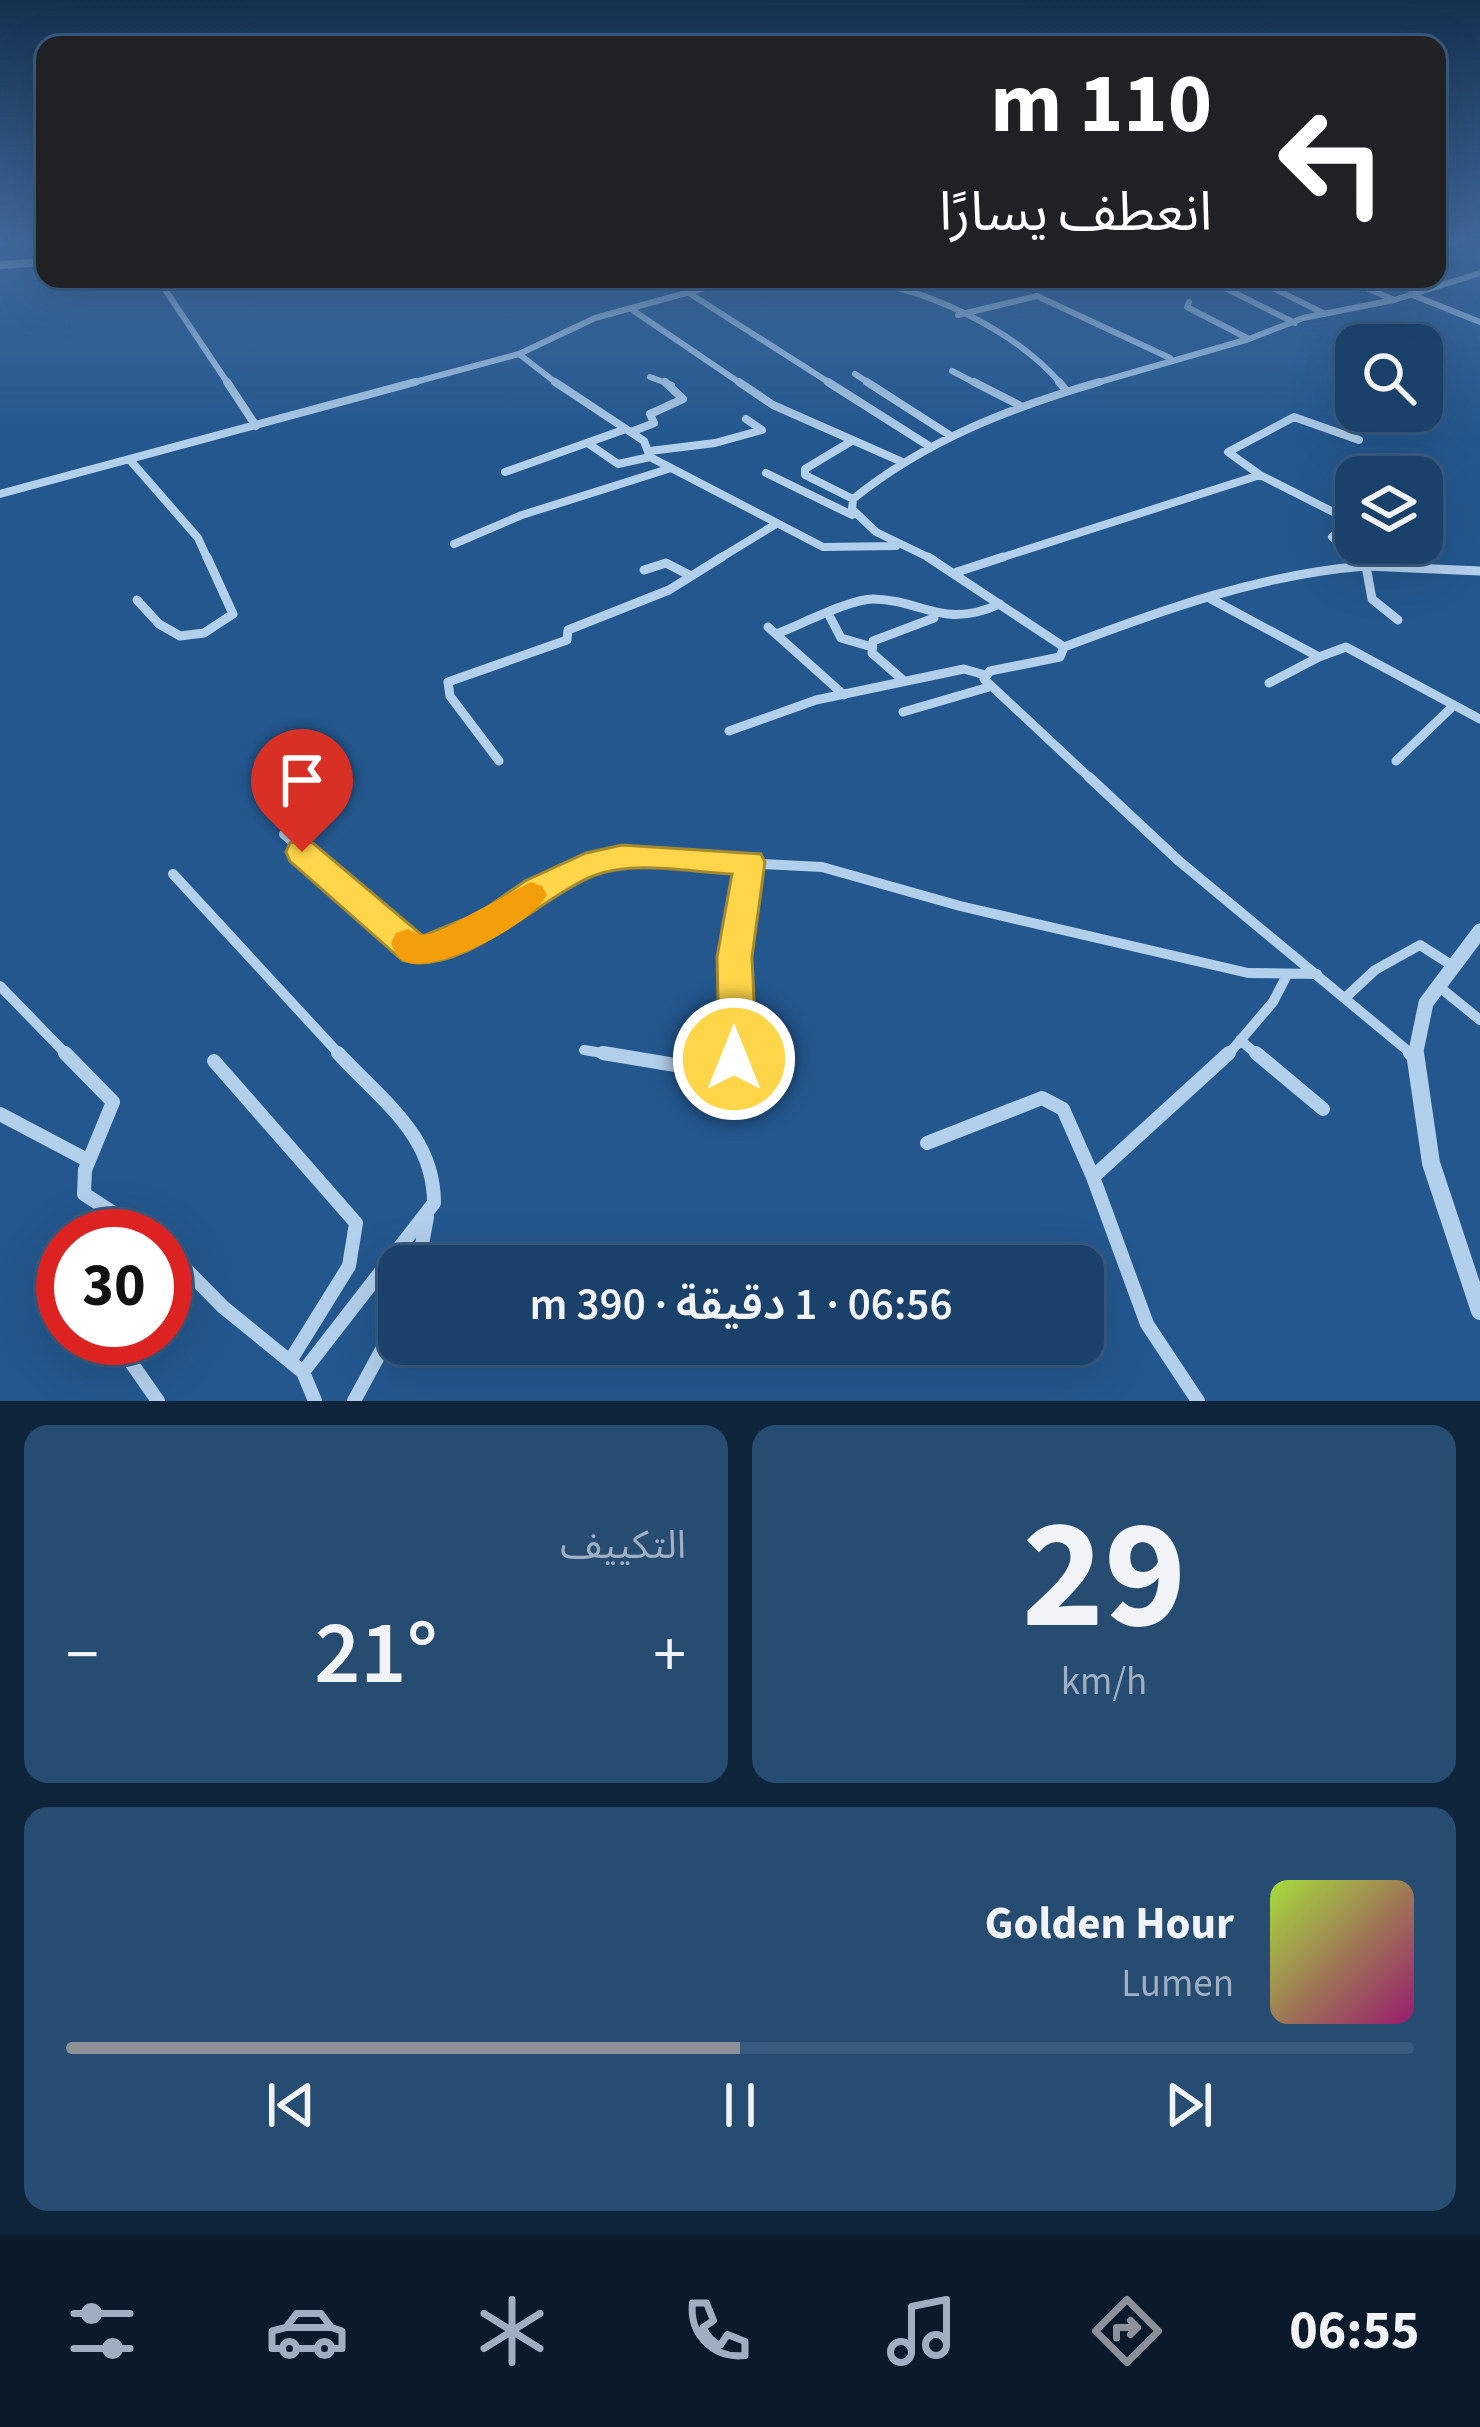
<!DOCTYPE html>
<html lang="ar">
<head>
<meta charset="utf-8">
<style>
	:root { --surface:#1a416a; --page:#274c72; --text:#f1f3f6; --muted:#9fafc1; --line:#385a7e; --accent:#8c9099 }
	body { margin:0; font-family:"Source Sans 3","Noto Sans Arabic",sans-serif; background:var(--page); color:var(--text); direction:rtl; height:100vh; display:flex; flex-direction:column; font-size:45px; white-space:nowrap }
	* { box-sizing:border-box; margin:0 }
	p { font-size:39px; color:var(--muted) }
	.icon { flex:none; width:66px; height:66px; fill:none; stroke:currentColor; stroke-width:2; stroke-linecap:round; stroke-linejoin:round }
	.map { position:relative; height:1401px; overflow:hidden; direction:ltr }
	.side { display:flex; flex-direction:column; gap:24px; padding:24px; background:#0e243a; flex:1 }
	.side>* { flex:none }
	.hud { position:absolute; left:36px; top:36px; width:1410px; height:252px; border-radius:24px; box-shadow:0 12px 48px #0002,0 0 0 3px var(--line); direction:rtl; background:#202124; color:#fff; overflow:hidden }
	.buttons { position:absolute; left:1335px; top:324px; display:grid; gap:24px }
	.buttons a { display:grid; place-items:center; width:108px; height:108px; border-radius:24px; background:var(--surface); box-shadow:0 12px 48px #0002,0 0 0 3px var(--line); font-size:60px }
	.speed { position:absolute; left:36px; top:1209px; display:flex; gap:24px; font-size:60px; font-weight:700; text-align:center }
	.speed>* { display:grid; place-content:center; width:156px; height:156px; border-radius:50%; background:var(--surface); box-shadow:0 12px 48px #0002,0 0 0 3px var(--line); line-height:1 }
	.speed .limit { border:18px solid #d22; background:#fff; color:#111 }
	.pin { position:absolute; display:grid; place-items:center; width:102px; height:102px; color:#fff; margin:-123px -51px; border-radius:50% 50% 50% 0; rotate:-45deg; box-shadow:0 0 12px #0007 }
	.pin .icon { rotate:45deg }
	.me { position:absolute; width:132px; margin:-66px; rotate:0deg; stroke-linejoin:round; filter:drop-shadow(0 0 9px #0008) }
	.turn { display:flex; align-items:center; gap:42px; height:252px; padding:0 36px; font-size:54px }
	.turn .icon { width:156px; height:156px; stroke-width:2.5 }
	.turn b { display:block; font-size:84px; line-height:102px }
	.big { font-size:90px; font-weight:600; line-height:1.1 }
	.side .widget { flex:1; display:flex; flex-direction:column; justify-content:center; gap:18px; min-width:0; padding:0 42px; border-radius:24px; background:var(--page) }
	.side .dial { align-items:center; gap:0 }
	.dial b { font-size:156px; line-height:1 }
	.song { display:flex; align-items:center; gap:36px }
	.cover { width:144px; height:144px; border-radius:18px; background:linear-gradient(135deg,hsl(80 70% 55%),hsl(320 70% 35%)) }
	.played { height:12px; border-radius:6px; background:linear-gradient(90deg,var(--accent) 50%,var(--line) 50%) }
	.keys { display:flex; justify-content:space-around; direction:ltr }
	.heat { display:flex; justify-content:space-between; align-items:center; font-size:66px; direction:ltr }
	.side .tiles { flex:1; display:grid; gap:24px; grid-template-columns:1fr 1fr }
	.widget:last-child { grid-column:span 2 }
	.trip { position:absolute; left:378px; top:1245px; width:726px; height:120px; border-radius:24px; background:var(--surface); box-shadow:0 12px 48px #0002,0 0 0 3px var(--line); font-weight:600; line-height:120px; text-align:center; direction:rtl }
	.dock { display:flex; height:192px; justify-content:space-around; align-items:center; background:#0a1a2a; color:var(--muted) }
	.dock .icon { width:84px; height:84px }
	.dock .current { color:var(--accent) }
	.dock b { font-size:54px; color:var(--text) }
	.map>svg:first-child { display:block }
	.lines { fill:none; stroke-linecap:round; stroke-linejoin:round }
	.minor-far4 { stroke:#b2cfeb; stroke-width:6 }
	.minor-far3 { stroke:#b2cfeb; stroke-width:8 }
	.minor-far2 { stroke:#b2cfeb; stroke-width:9 }
	.minor-far1 { stroke:#b2cfeb; stroke-width:10 }
	.minor { stroke:#b2cfeb; stroke-width:14 }
	.tertiary-far2 { stroke:#b2cfeb; stroke-width:8 }
	.tertiary-far1 { stroke:#b2cfeb; stroke-width:15 }
	.tertiary { stroke:#b2cfeb; stroke-width:18 }
	.route { fill:#ffd54a; stroke:#a68a30; stroke-width:3 }
	.slow { fill:#f59e0b }
</style>
</head>
<body>
<div class="map">
<svg width="1480" height="1401" viewBox="0 0 1480 1401">
	<rect width="100%" height="100%" fill="#23578e"/>
	<g class="lines">
		<path class="minor-far4" d="M 158,279 L 229,385
			M 667,279 L 833,385
			M 820,279 C 839,286 856,280 875,283 C 940,295 1019,334 1062,385
			M 1207,279 L 1295,323
			M 1255,279 L 1325,314
			M 1346,279 L 1394,300
			M 1410,294 L 1480,322
			M 1189,302 L 1187,307 L 1249,339
			M 631,309 L 743,385
			M 958,315 L 1037,296 L 1170,358
			M 519,354 L 559,385
			M 952,371 L 979,385
			M 855,374 L 872,385
			M 650,377 L 672,385
			M 404,385 L 519,354 L 595,318 L 737,279
			M 1089,385 L 1249,339 L 1303,318 L 1394,300 L 1480,273"/>
		<path class="minor-far3" d="M 227,382 L 256,426
			M 555,382 L 644,441 L 650,457
			M 739,382 L 773,405 L 900,461
			M 828,382 L 929,446
			M 867,382 L 951,436
			M 974,382 L 1019,405
			M 1059,382 L 1065,389
			M 631,432 L 654,423 L 650,414 L 683,399 L 665,382
			M 850,442 L 805,469 L 805,475 L 853,499
			M 589,444 L 618,464 L 650,457 L 823,547 L 896,546
			M 650,451 L 715,443 L 762,430 L 746,419
			M 130,460 L 198,538 L 208,560
			M 505,472 L 623,430
			M 766,473 L 852,515
			M 1416,477 L 1422,472
			M 0,494 L 415,382
			M 1356,515 L 1332,537 L 1359,560
			M 1347,519 L 1260,475 L 1228,452 L 1294,417 L 1359,440
			M 454,544 L 522,515 L 668,469
			M 717,560 L 776,524
			M 934,560 L 876,532 L 852,509 L 853,499 C 926,440 1010,408 1099,382
			M 994,560 L 1260,475"/>
		<path class="minor-far2" d="M 928,557 L 1064,647 L 1060,657 L 990,671 L 984,679 L 1092,780
			M 1356,557 L 1366,566 L 1480,571
			M 644,570 L 666,563 L 691,576
			M 954,573 L 1003,557
			M 1211,599 L 1319,657 L 1346,647 L 1480,719
			M 137,600 L 159,624 L 180,636 L 204,633 L 233,614 L 207,557
			M 830,617 L 841,638 L 872,647
			M 768,627 L 844,695
			M 776,634 C 800,625 850,599 873,599 C 924,600 942,630 1000,604
			M 1064,647 C 1162,610 1261,574 1366,566 L 1372,599 L 1398,620
			M 904,681 L 872,653 L 873,641 L 934,618
			M 1269,683 L 1319,657
			M 903,712 L 989,687
			M 729,731 L 816,700 L 964,669 L 985,675
			M 499,761 L 450,696 L 448,682 L 567,640 L 568,630 L 669,590 L 722,557
			M 1396,761 L 1454,705"/>
		<path class="minor-far1" d="M 1089,777 L 1179,861 L 1414,1056
			M 284,834 L 414,950 L 439,947 L 475,931 L 568,874 L 622,857 L 822,867 L 960,906 L 1248,973 L 1317,974
			M 173,874 L 341,1056
			M 1437,985 L 1480,1020
			M 0,986 L 68,1056
			M 1345,998 L 1375,970 L 1420,945 L 1453,966
			M 1240,1040 L 1259,1056
			M 584,1050 L 621,1056
			M 734,1056 L 734,957 L 749,863
			M 1227,1056 L 1273,1002 L 1286,977"/>
		<path class="minor" d="M 65,1053 L 113,1102 L 85,1170 L 84,1194 L 149,1236
			M 603,1053 L 711,1071 L 733,1059 L 734,1053
			M 1256,1053 L 1323,1109
			M 1410,1053 L 1416,1058
			M 214,1061 L 356,1223 L 349,1266 L 290,1361
			M 0,1114 L 87,1160
			M 927,1143 L 1042,1098 L 1063,1109 L 1093,1177
			M 113,1236 L 128,1221
			M 165,1248 L 223,1307 L 303,1372 L 315,1401
			M 418,1266 L 427,1217
			M 58,1290 L 63,1285
			M 114,1338 L 158,1401
			M 303,1372 L 434,1203 C 434,1135 382,1101 338,1053
			M 354,1401 L 399,1318
			M 1198,1401 L 1147,1324 L 1093,1177 L 1229,1053"/>
		<path class="tertiary-far2" d="M 0,265 L 45,262"/>
		<path class="tertiary-far1" d="M 1415,1056 L 1426,1003 L 1480,931"/>
		<path class="tertiary" d="M 1415,1053 L 1431,1163 L 1480,1311"/>
	</g>
	<linearGradient id="sky" x2="0" y2="1"><stop stop-color="#13304e"/><stop offset="0.55" stop-color="#3f699b"/><stop offset="1" stop-color="#3f699b" stop-opacity="0"/></linearGradient>
	<rect width="1480" height="440" fill="url(#sky)"/>
	<path class="route" d="M 302,840 L 313,843 L 423,936 L 479,913 L 525,881 L 586,853 L 622,845 L 761,854 L 765,862 L 752,957 L 756,1042 L 747,1071 L 734,1076 L 720,1071 L 715,1059 L 719,1042 L 717,957 L 732,874 C 688,872 634,860 593,876 C 541,897 459,980 402,960 L 290,861 L 286,852 L 290,843 Z"/>
	<path class="slow" d="M 531,882 L 542,886 L 547,895 C 532,924 443,970 410,963 C 399,961 395,953 391,943 L 396,933 L 408,929 L 421,935 L 436,933 Z"/>
</svg>
<div class="buttons">
<a><svg class="icon" aria-label="search" viewBox="0 0 24 24"><circle cx="10" cy="10" r="6"/><path d="M15 15l6 6"/></svg></a>
<a><svg class="icon" aria-label="layers" viewBox="0 0 24 24"><path d="M12 4l9 5-9 5-9-5zM3 14l9 5 9-5"/></svg></a>
</div>
<div class="speed"><div class="limit">30</div></div>
<div class="pin" style="left:302px;top:852px;background:#d93025"><svg class="icon" aria-label="arrive" viewBox="0 0 24 24"><path d="M6 21V4h12l-3 4 3 4H6"/></svg></div>
<svg class="me" style="left:734px;top:1059px" viewBox="-20 -20 40 40"><circle r="17" fill="#ffd54a" stroke="#fff" stroke-width="3"/><path d="M0-11L8 9 0 5-8 9z" fill="#fff"/></svg>
<div class="trip">06:56 · 1 دقيقة · 390 m</div>
<div class="hud">
<div class="turn"><svg class="icon" aria-label="left" viewBox="0 0 24 24"><path d="M17 20v-9H6M10 6l-5 5 5 5"/></svg><div><b>110 m</b>انعطف يسارًا</div></div>
</div>
</div>
<section class="side">
<div class="tiles">
<div class="widget dial"><b>29</b><p>km/h</p></div>
<div class="widget"><p>التكييف</p>
<div class="heat"><a>−</a><b class="big">21°</b><a>+</a></div>
</div>
<div class="widget">
<div class="song"><i class="cover"></i><div><b>Golden Hour</b><p>Lumen</p></div></div>
<div class="played"></div>
<div class="keys"><svg class="icon" aria-label="previous" viewBox="0 0 24 24"><path d="M18 5L8 12l10 7zM5 5v14"/></svg><svg class="icon" aria-label="pause" viewBox="0 0 24 24"><path d="M8 5v14M16 5v14"/></svg><svg class="icon" aria-label="next" viewBox="0 0 24 24"><path d="M6 5l10 7-10 7zM19 5v14"/></svg></div>
</div>
</div>
</section>
<nav class="dock">
<b>06:55</b>
<svg class="icon current" aria-label="directions" viewBox="0 0 24 24"><path d="M12 3l9 9-9 9-9-9zM9 14v-3h6M13 9l2 2-2 2"/></svg>
<svg class="icon" aria-label="music" viewBox="0 0 24 24"><path d="M9 18V5l10-2v13"/><circle cx="6" cy="18" r="3"/><circle cx="16" cy="16" r="3"/></svg>
<svg class="icon" aria-label="phone" viewBox="0 0 24 24"><path d="M5 4h4l2 5-3 2q2 4 5 5l2-3 5 2v4C11 20 4 13 5 4z"/></svg>
<svg class="icon" aria-label="climate" viewBox="0 0 24 24"><path d="M12 3v18M4 7l16 10M4 17L20 7"/></svg>
<svg class="icon" aria-label="car" viewBox="0 0 24 24"><path d="M5 17H2v-5l4-1 3-4h7l3 4 3 1v5h-3M9 17h6M6 11h13"/><circle cx="7" cy="17" r="2"/><circle cx="17" cy="17" r="2"/></svg>
<svg class="icon" aria-label="filters" viewBox="0 0 24 24"><path d="M4 7h16M4 17h16"/><circle cx="9" cy="7" r="2"/><circle cx="15" cy="17" r="2"/></svg>
</nav>
</body>
</html>
